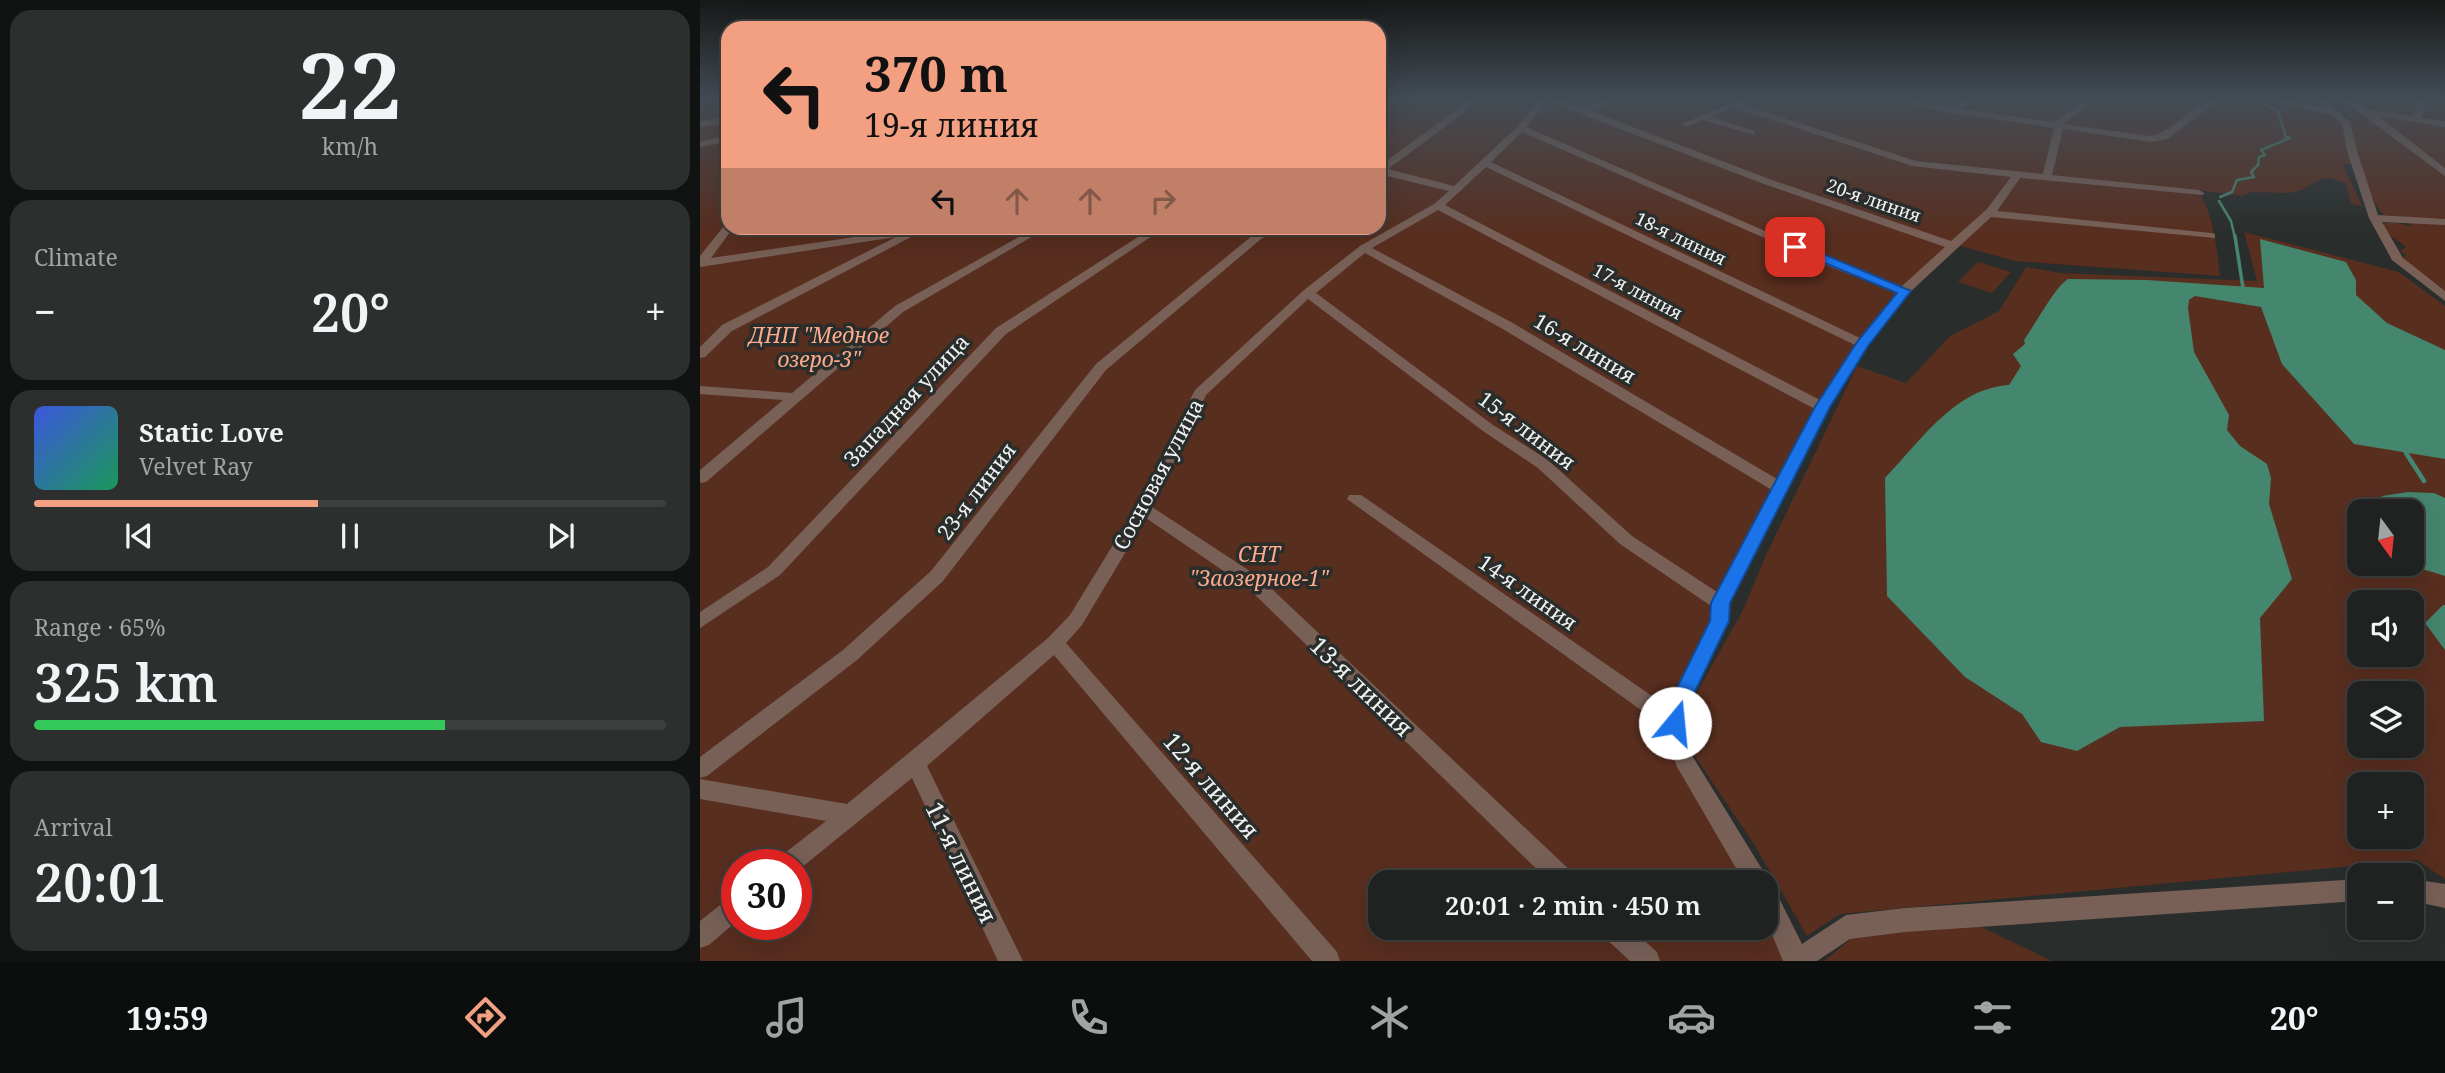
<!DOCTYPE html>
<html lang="en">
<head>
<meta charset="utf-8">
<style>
	:root { --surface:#1f2220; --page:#2c2f2d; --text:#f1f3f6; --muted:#a1a4a5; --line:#3c3f3e; --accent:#f39f82 }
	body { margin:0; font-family:"Noto Serif",serif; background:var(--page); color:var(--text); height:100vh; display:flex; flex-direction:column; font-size:26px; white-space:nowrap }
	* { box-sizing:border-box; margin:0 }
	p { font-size:23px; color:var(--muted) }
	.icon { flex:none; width:38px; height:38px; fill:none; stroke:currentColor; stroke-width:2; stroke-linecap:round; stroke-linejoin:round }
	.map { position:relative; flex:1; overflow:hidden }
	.panel { display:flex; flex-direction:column; gap:10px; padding:10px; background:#111312; width:700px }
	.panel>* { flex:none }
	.guide { position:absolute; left:21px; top:21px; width:665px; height:214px; border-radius:21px; box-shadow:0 7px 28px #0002,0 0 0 2px var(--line); background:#f39f82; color:#111; overflow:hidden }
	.needle { width:46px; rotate:165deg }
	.tools { position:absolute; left:1647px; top:499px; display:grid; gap:14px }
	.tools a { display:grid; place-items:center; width:77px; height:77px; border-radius:14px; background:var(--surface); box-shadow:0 7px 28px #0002,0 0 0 2px var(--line); font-size:35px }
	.speed { position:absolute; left:21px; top:849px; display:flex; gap:14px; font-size:35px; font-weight:700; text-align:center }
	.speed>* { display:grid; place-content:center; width:91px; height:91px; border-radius:50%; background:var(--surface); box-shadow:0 7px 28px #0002,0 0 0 2px var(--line); line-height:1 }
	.speed .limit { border:10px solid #d22; background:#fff; color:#111 }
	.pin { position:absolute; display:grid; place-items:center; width:60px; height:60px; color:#fff; margin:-30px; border-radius:14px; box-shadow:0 4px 10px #0006 }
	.me { position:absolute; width:77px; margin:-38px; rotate:17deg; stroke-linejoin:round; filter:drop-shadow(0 0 5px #0008) }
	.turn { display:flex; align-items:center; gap:24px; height:147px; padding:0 28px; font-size:32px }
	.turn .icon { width:91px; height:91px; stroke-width:2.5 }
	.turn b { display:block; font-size:49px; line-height:60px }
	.lanes { display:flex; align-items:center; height:66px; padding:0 28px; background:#0003; justify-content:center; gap:35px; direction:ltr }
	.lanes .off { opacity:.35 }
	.big { font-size:52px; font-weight:600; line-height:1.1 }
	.panel .widget { flex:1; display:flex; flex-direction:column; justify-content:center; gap:10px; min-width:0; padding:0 24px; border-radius:21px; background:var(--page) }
	.panel .dial { align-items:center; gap:0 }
	.dial b { font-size:91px; line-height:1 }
	.song { display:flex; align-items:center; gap:21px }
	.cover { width:84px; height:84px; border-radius:10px; background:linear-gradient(135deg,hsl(230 70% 55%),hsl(150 70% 35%)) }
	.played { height:7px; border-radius:4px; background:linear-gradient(90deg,var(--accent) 45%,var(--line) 45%) }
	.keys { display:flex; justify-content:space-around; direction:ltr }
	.heat { display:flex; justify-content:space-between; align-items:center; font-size:38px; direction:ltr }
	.charge { height:10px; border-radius:5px; background:linear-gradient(90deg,#34c759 65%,var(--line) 0) }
	.trip { position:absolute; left:668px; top:870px; width:410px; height:70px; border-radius:21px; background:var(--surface); box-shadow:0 7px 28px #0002,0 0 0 2px var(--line); font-weight:600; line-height:70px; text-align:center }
	.tab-bar { display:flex; height:112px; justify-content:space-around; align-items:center; background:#0c0e0d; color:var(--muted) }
	.tab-bar .icon { width:49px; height:49px }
	.tab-bar .active { color:var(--accent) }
	.tab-bar b { font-size:32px; color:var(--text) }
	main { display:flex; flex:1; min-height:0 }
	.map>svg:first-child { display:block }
	.green { fill:#582e1f; fill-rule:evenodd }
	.water { fill:#45866e }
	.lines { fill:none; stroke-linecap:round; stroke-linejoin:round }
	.stream-far2 { stroke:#45866e; stroke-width:2.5 }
	.stream-far1 { stroke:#45866e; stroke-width:3.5 }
	.stream { stroke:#45866e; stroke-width:4.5 }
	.street { fill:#786057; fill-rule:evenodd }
	.route { fill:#1a73e8; stroke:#114b97; stroke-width:2 }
	.labels { text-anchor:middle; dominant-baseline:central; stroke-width:7; stroke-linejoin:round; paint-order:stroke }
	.far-street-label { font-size:18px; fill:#eff2f1; stroke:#292d2b }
	.park-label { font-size:21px; font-style:italic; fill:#fdaa8c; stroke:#292d2b }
	.street-label { font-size:21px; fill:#eff2f1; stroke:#292d2b }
	.near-street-label { font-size:24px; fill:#eff2f1; stroke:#292d2b }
</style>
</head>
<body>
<main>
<section class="panel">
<div class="widget dial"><b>22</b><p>km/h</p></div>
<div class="widget"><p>Climate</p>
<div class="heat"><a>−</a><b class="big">20°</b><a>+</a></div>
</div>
<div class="widget">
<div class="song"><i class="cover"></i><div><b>Static Love</b><p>Velvet Ray</p></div></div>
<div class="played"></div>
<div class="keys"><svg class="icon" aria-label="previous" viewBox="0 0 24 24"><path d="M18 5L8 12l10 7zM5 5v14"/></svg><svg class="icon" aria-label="pause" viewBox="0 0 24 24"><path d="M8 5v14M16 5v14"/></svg><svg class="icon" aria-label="next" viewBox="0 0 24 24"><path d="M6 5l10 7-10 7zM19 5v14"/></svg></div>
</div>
<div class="widget"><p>Range · 65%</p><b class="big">325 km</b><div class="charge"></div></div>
<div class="widget"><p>Arrival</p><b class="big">20:01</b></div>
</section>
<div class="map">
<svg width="1745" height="961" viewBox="0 0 1745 961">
	<rect width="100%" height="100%" fill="#292d2b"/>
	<path class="green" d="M 0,99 L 28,99 L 28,228 L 679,228 L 679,99 L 1032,99 L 1041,102 L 1047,99 L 1589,99 L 1628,105 L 1640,116 L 1656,164 L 1643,164 L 1662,206 L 1651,204 L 1646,183 L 1629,178 L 1620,179 L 1602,190 L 1589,193 L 1551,192 L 1543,196 L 1497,190 C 1514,213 1516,246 1520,276 L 1315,261 L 1253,244 L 1162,344 L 1020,603 L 975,723 L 1057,882 L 681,882 L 681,928 L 1066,928 L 1066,896 L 1095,961 L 0,961 ZM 37,864 L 96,864 L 96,924 L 37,924 Z
		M 1625,99 L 1745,99 L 1745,297 L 1702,259 L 1706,255 L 1700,251 L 1706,247 L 1686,232 L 1683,224 L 1691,222 L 1712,226 L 1704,217 L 1684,215 C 1666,195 1661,168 1654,142 C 1652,132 1652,123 1646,115 L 1649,114 Z
		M 1544,232 L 1699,272 L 1745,306 L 1745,879 L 1717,860 L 1140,914 L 1107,936 L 1054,844 L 996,758 L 986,712 L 1043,610 L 1066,555 L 1157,366 L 1206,383 L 1250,336 L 1299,311 L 1326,267 L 1361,273 L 1557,281 ZM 1659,511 L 1712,511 L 1712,564 L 1659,564 ZM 1659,602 L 1712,602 L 1712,654 L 1659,654 ZM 1659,693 L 1712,693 L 1712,746 L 1659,746 ZM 1659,784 L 1712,784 L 1712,836 L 1659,836 Z
		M 1278,262 L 1311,272 L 1292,293 L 1258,282 Z
		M 1279,926 L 1352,961 L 1124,961 L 1152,938 L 1199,929 Z"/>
	<path class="water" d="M 1560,239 L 1646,262 L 1656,280 L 1656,295 L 1687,323 L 1745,350 L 1745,459 L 1654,444 L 1582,364 L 1561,307 L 1495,296 L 1489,300 L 1488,308 L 1494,352 L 1529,415 L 1527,430 L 1540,446 L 1567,464 L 1571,478 L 1569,504 L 1592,579 L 1560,618 L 1564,721 L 1420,727 L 1377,751 L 1341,742 L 1322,714 L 1265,677 L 1187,596 L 1185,478 C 1220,442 1255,388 1309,385 L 1321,366 L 1313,354 L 1325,344 L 1324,340 C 1335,325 1355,287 1368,279 L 1447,280 L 1564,288 Z
		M 1708,492 L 1734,493 L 1745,498 L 1745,576 L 1716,567 L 1712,563 L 1712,511 L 1676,511 L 1682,496 Z
		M 1743,605 L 1745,605 L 1745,650 L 1725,623 Z"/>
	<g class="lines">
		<path class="stream-far2" d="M 1520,197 L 1532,192 L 1537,180 L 1554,177 L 1551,172 L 1558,165 L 1559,157 L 1565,155 L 1561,150 L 1590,138 L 1586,137 L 1578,112 L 1558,99
			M 1519,201 L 1531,221 L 1535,238"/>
		<path class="stream-far1" d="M 1535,236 L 1543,288"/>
		<path class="stream" d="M 1706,453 L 1724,481"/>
		<path class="street" d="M 765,99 L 774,99 L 761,115 L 688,169 L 754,186 L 818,126 L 840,99 L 858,99 L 883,108 L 907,99 L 919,99 L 891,111 L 1072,180 L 1251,241 L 1287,209 L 1311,177 L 1212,166 L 1033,107 L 1011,117 L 1054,131 L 1054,135 L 1003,120 L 986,127 L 981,124 L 1043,99 L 1045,101 L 1041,104 L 1216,161 L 1343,174 L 1354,128 L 1251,113 L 1189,99 C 1206,99 1237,108 1250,107 C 1260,106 1264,99 1276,99 L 1260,109 L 1353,122 L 1389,99 L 1399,99 L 1362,124 L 1451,136 C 1477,131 1495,99 1520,99 L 1467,139 L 1451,142 L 1363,129 L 1352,175 L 1499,190 L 1504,193 L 1503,195 L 1320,178 L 1297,211 L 1511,233 L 1515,234 L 1515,238 L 1291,217 L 1208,294 L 1168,345 L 1130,407 L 1029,603 L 1028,621 L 987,708 L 985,723 L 993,757 L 1065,874 L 1067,885 L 1074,888 L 1102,944 L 1146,915 L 1205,908 L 1659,879 L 1659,901 L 1205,932 L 1150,939 L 1117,961 L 1083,961 L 1066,920 L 1066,882 L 1044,882 L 976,765 L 966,728 L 647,499 L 649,495 L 661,495 L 968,707 L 1010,621 L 1011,606 L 920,544 L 838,468 L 783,431 L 608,299 L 506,395 L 452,507 L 559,577 L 874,874 L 878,882 L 850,882 L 547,587 L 446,518 L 382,625 L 366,643 L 637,952 L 640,961 L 612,961 L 354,655 L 227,766 L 323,961 L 298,961 L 212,778 L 96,872 L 96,864 L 78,864 L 81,856 L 126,821 L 0,799 L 0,779 L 147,804 L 348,638 L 370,615 L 435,509 L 495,390 L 604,290 L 660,246 L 734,204 L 749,191 L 679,174 L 679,166 L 755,111 ZM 847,101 L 1064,184 L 1245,247 L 1202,286 L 1141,264 L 826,127 ZM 822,132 L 1133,268 L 1197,292 L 1160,338 L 791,162 ZM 786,167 L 1155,345 L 1120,400 L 745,205 ZM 738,210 L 1115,409 L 1077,479 L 811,322 L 672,248 ZM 665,253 L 801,328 L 1072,490 L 1017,592 L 932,536 L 848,460 L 793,425 L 616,293 Z
			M 1120,99 L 1155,99 L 1122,104 L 1118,101 Z
			M 1567,99 L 1583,99 L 1626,108 L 1616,99 L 1625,99 L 1650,122 L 1657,151 L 1678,215 L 1745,219 L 1745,225 L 1682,222 L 1703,258 L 1745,291 L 1745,301 L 1692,260 L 1669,218 L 1647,151 L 1642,123 L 1633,116 Z
			M 1641,99 L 1651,99 L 1669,110 L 1713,116 L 1719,99 L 1727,99 L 1721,118 L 1745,121 L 1745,127 L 1678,116 L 1745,168 L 1745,176 Z
			M 28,117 L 28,123 L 0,127 L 0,121 Z
			M 28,136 L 28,142 L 0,147 L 0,141 Z
			M 28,225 L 28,228 L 33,228 L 11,258 L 203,230 L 208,232 L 216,228 L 228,228 L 32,331 L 5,357 L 0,358 L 0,347 L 22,325 L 196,237 L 0,267 L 0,256 L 24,226 Z
			M 335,228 L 347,228 L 203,312 L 6,482 L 0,483 L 0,470 L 83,400 L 0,394 L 0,386 L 92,393 L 195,306 Z
			M 452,228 L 464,228 L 306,334 L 80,575 L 0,628 L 0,612 L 68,567 L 296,328 Z
			M 567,228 L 579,228 L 561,239 L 406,370 L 243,581 L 157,660 L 7,776 L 0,778 L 0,757 L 143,650 L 231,571 L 396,364 L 553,235 Z
			M 1712,879 L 1745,884 L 1745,908 L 1712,901 Z
			M 37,894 L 37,921 L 9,945 L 0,948 L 0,921 L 29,898 Z
			M 901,928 L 930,928 L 957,952 L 960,961 L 930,961 L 904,937 Z"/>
	</g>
	<linearGradient id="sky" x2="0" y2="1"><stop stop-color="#171918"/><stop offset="0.42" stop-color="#434c55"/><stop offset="1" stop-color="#434c55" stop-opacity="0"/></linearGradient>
	<rect width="1745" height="234" fill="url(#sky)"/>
	<path class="route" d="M 1091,244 L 1099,244 L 1211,291 L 1168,346 L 1130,407 L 1030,603 L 1029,621 L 987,708 L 983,729 L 975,732 L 968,729 L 965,723 L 967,708 L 1010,621 L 1011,603 L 1115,407 L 1157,342 L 1197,293 L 1091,249 Z"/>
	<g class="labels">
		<g class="far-street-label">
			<text transform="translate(1174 200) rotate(19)">20-я линия</text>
			<text transform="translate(981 238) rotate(26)">18-я линия</text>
			<text transform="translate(938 291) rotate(28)">17-я линия</text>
		</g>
		<g class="park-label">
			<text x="119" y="335">ДНП "Медное<tspan x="119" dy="24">озеро-3"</tspan></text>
			<text x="559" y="554">СНТ<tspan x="559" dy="24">"Заозерное-1"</tspan></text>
		</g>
		<g class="street-label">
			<text transform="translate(885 348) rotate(31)">16-я линия</text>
			<text transform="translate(206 400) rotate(-47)">Западная улица</text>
			<text transform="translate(827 430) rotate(37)">15-я линия</text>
			<text transform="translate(458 474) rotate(-62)">Сосновая улица</text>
			<text transform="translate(276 491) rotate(-53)">23-я линия</text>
			<text transform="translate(828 592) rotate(35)">14-я линия</text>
		</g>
		<g class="near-street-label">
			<text transform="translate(662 686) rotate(44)">13-я линия</text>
			<text transform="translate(512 785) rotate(49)">12-я линия</text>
			<text transform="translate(262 862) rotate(64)">11-я линия</text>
		</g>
	</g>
</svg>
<div class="tools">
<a><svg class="needle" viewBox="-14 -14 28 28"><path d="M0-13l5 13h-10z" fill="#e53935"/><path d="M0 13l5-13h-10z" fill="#a1a4a5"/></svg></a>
<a><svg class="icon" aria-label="sound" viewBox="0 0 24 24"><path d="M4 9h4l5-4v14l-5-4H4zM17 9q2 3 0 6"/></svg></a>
<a><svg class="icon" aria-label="layers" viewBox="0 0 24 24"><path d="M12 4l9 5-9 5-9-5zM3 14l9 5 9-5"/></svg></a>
<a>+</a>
<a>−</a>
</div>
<div class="speed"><div class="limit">30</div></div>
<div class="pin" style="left:1095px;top:247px;background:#d93025"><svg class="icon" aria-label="arrive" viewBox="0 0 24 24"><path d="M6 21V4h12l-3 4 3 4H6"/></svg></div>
<svg class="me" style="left:975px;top:723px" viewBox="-20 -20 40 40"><circle r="19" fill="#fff"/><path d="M0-13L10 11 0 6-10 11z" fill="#1a73e8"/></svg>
<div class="trip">20:01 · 2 min · 450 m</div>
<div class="guide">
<div class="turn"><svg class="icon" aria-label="left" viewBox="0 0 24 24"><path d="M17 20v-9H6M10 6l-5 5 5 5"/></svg><div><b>370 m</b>19-я линия</div></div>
<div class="lanes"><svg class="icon" aria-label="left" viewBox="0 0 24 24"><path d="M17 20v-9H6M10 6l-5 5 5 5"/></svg><svg class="icon off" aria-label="ahead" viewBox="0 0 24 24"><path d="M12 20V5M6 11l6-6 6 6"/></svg><svg class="icon off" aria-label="ahead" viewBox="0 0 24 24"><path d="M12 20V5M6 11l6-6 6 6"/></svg><svg class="icon off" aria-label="right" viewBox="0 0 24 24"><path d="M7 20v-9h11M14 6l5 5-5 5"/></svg></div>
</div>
</div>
</main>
<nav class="tab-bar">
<b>19:59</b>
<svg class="icon active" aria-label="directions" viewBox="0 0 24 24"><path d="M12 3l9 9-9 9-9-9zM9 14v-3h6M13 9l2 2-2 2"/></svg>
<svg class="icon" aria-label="music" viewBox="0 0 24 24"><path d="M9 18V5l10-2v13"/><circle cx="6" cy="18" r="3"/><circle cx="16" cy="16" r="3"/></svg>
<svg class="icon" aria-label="phone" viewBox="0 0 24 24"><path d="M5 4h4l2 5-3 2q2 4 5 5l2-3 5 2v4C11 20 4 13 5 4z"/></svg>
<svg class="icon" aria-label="climate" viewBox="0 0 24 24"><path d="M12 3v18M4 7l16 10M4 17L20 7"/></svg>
<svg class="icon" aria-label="car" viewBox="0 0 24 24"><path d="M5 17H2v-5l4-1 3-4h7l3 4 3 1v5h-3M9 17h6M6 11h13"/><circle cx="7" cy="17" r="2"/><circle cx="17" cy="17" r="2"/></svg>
<svg class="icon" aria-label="filters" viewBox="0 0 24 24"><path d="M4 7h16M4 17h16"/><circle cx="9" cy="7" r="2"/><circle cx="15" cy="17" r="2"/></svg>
<b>20°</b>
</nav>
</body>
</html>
